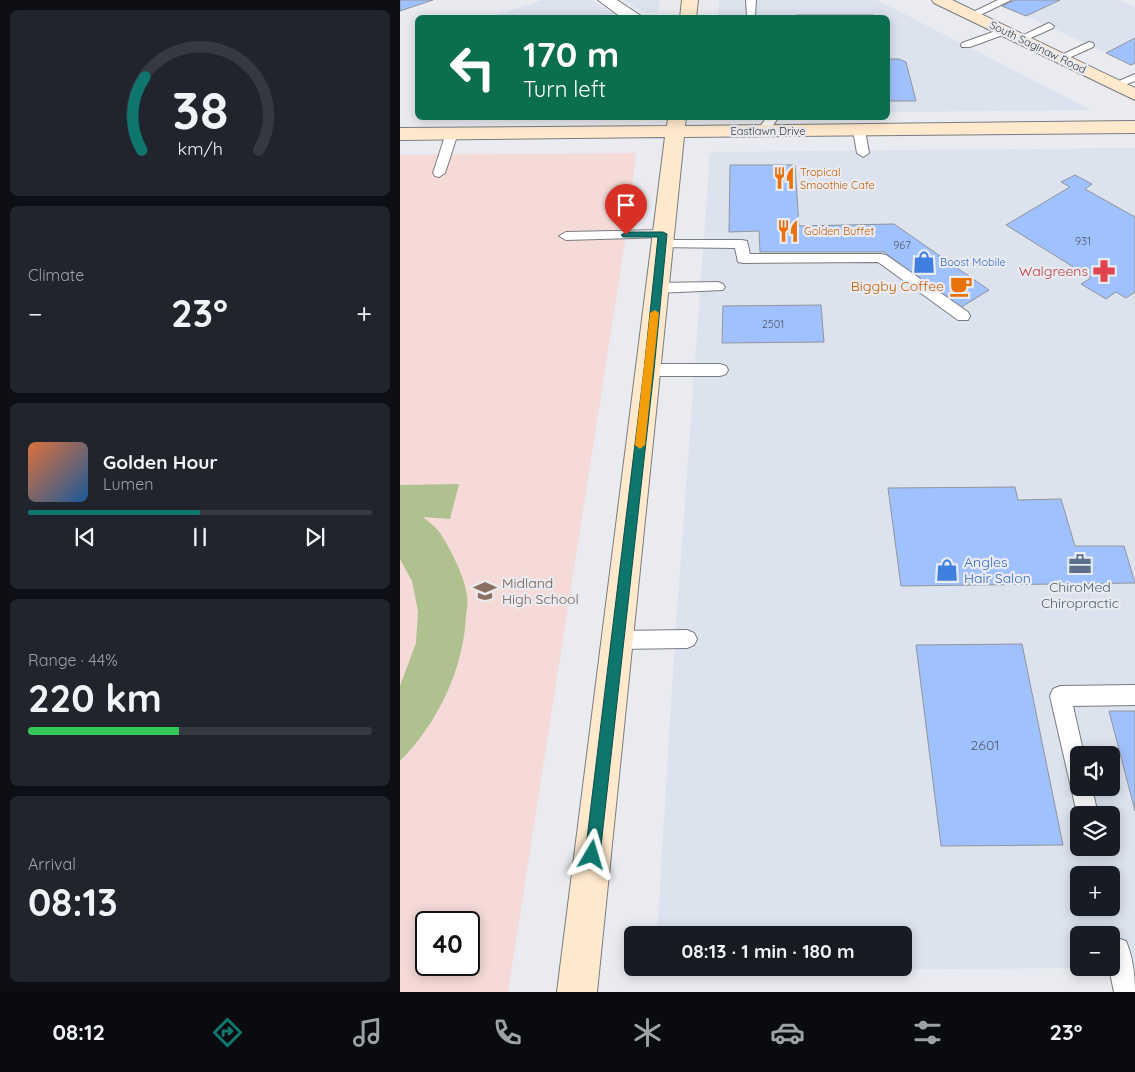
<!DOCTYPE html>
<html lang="en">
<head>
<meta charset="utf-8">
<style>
	:root { --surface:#171b24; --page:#20242c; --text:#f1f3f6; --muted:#9ea1a6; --line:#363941; --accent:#0f766e }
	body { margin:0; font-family:Quicksand,sans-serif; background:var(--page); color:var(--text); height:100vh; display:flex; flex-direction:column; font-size:19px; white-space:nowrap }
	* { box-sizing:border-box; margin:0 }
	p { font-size:16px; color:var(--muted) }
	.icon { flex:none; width:28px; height:28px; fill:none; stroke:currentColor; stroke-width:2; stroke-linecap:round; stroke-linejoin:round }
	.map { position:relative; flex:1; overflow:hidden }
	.drawer { display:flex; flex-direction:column; gap:10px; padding:10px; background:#0d0f14; width:400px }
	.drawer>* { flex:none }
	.guide { position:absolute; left:15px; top:15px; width:475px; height:105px; border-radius:8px; box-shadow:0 2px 12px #0003; background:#0b6e4f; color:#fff; overflow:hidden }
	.buttons { position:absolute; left:670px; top:746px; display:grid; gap:10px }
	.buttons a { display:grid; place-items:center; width:50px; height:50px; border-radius:8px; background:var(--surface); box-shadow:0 2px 12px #0003; font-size:25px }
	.speed { position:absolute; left:15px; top:911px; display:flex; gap:10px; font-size:25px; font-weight:700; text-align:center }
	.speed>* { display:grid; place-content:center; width:65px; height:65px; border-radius:50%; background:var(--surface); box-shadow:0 2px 12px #0003; line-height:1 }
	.speed .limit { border:2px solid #111; border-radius:8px; background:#fff; color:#111 }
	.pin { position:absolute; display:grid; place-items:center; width:42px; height:42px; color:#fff; margin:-51px -21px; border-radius:50% 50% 50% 0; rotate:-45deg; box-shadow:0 0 5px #0007 }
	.pin .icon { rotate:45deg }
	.me { position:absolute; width:55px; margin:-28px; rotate:7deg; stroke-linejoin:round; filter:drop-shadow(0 0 4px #0008) }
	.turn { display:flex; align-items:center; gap:18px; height:105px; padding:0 25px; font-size:22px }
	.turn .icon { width:65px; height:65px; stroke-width:2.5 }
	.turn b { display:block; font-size:35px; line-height:42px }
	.big { font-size:38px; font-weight:700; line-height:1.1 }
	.drawer .card { flex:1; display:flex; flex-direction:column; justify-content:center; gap:8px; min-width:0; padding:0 18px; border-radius:8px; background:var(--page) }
	.drawer .dial { align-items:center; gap:0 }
	.dial svg { height:130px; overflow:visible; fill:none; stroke:var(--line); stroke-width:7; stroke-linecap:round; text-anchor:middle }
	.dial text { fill:var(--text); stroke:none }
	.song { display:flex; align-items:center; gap:15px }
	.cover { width:60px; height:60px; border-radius:8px; background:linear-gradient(135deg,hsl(20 70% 55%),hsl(210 70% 35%)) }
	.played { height:5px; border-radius:2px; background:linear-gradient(90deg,var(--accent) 50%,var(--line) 50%) }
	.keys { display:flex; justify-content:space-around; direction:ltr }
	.heat { display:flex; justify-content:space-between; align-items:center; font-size:28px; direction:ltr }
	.charge { height:8px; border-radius:4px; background:linear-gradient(90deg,#34c759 44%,var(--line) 0) }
	.trip { position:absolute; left:224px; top:926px; width:288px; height:50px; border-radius:8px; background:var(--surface); box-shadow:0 2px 12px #0003; font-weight:700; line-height:50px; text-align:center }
	.dock { display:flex; height:80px; justify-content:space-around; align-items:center; background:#090b0e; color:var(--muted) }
	.dock .icon { width:35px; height:35px }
	.dock .current { color:var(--accent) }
	.dock b { font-size:22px; color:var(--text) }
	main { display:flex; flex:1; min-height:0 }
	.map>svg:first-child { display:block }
	.built { fill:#dce2ee; fill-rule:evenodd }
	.education { fill:#f5dad7; fill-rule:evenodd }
	.green { fill:#aec18e }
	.building { fill:#a0c1ff; stroke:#939599 }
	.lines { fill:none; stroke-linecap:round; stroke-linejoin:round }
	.lane-casing { stroke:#797c80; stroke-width:2 }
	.street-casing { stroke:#797c80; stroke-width:2 }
	.secondary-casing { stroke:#797c80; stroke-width:2 }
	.lane { fill:#fff; fill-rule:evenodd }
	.street { fill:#fff; fill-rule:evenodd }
	.secondary { fill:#fee9cd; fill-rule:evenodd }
	.route { fill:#0f766e; stroke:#0a4d48 }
	.slow { fill:#f59e0b }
	.labels { text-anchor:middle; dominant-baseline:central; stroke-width:4.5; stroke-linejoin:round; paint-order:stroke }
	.far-street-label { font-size:11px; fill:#38393b; stroke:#e9ebf0 }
	.far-food-label { font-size:11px; fill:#c56008; stroke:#e9ebf0; text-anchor:start }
	.number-label { font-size:11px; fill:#525b6c }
	.far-shop-label { font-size:11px; fill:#366cbe; stroke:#e9ebf0; text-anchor:start }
	.health-label { font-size:14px; fill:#be3a42; stroke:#e9ebf0; text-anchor:end }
	.food-label { font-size:14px; fill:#c56008; stroke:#e9ebf0; text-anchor:end }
	.shop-label { font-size:14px; fill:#366cbe; stroke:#e9ebf0; text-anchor:start }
	.education-label { font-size:14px; fill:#785e54; stroke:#e9ebf0; text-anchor:start }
	.service-label { font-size:14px; fill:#4e5e75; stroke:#e9ebf0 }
	.near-number-label { font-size:14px; fill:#525b6c }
</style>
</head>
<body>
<main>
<section class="drawer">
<div class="card dial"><svg viewBox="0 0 100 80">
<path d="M14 69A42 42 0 1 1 86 69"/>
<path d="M14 69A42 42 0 0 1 16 24" stroke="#0f766e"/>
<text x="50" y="56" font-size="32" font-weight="700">38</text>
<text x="50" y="72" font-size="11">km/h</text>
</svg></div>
<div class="card"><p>Climate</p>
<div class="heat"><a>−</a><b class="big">23°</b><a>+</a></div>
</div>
<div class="card">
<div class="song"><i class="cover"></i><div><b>Golden Hour</b><p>Lumen</p></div></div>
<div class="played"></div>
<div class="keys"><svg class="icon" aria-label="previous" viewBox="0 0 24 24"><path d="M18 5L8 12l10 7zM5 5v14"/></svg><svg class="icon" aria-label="pause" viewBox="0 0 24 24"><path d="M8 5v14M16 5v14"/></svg><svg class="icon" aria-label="next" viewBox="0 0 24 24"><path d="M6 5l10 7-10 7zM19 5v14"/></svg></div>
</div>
<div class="card"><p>Range · 44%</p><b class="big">220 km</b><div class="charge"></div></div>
<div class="card"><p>Arrival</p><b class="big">08:13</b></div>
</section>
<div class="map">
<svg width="735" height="992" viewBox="0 0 735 992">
	<rect width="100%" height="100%" fill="#e9ebf0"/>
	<path class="built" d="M 143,0 L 192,0 L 218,17 L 89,17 Z
		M 223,0 L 260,0 L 258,12 L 245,13 Z
		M 319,0 L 477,0 L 691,110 L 488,112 L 488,18 L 318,18 Z
		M 591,0 L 718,0 L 735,7 L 735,66 Z
		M 735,148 L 735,967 L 711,967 L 711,935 L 679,935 L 679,968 L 683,968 L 255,971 L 255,968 L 502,968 L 502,935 L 257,935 L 275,640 L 310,154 L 314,152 ZM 679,755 L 711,755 L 711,788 L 679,788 ZM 679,815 L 711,815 L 711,848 L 679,848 ZM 679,875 L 711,875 L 711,908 L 679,908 Z"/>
	<path class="education" d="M 236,153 L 226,235 L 108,992 L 0,992 L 0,155 ZM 26,922 L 69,922 L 69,965 L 26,965 Z"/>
	<path class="green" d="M 59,484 L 50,519 L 23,517 C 29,522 36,527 40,533 C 50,548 65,577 67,596 C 68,602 67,609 66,615 C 64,668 38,723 0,761 L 0,686 L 16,643 L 18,611 L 12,581 L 0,559 L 0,485 Z"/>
	<path class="building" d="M 0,0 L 33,0 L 0,11 Z
		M 615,0 L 660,0 L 626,16 L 602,6 Z
		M 396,15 L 474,15 L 474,18 L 396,18 Z
		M 735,38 L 735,63 L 731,65 L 706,53 Z
		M 488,59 L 499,59 L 506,62 L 516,101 L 488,101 Z
		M 330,165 L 395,165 L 399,226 L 494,224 L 589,290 L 560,308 L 484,252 L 360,252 L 359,231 L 329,232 Z
		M 675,175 L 692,184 L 685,189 L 735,217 L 735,292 L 726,298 L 716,292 L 706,299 L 681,284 L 691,278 L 606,225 L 670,187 L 661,182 Z
		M 421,305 L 424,342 L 322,343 L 323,306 Z
		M 615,487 L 618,500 L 661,499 L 675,546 L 724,546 L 735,583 L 501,586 L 488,488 Z
		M 622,644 L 663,845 L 541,846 L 516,645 Z
		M 709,711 L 735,711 L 735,811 Z"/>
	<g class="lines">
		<defs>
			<path id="lane" d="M 346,0 L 356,0 L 355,16 L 347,16 Z
				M 598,0 L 611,0 L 576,17 L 572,18 L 567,15 Z
				M 649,23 L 654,26 L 653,28 L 624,41 L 616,41 L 615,39 Z
				M 604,28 L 609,31 L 608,33 L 570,47 L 562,47 L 561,45 L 562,43 Z
				M 689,42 L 693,43 L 694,45 L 693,47 L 664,60 L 660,61 L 655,58 Z
				M 735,74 L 735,81 L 716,88 L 710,85 Z
				M 366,118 L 378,118 L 367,134 L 359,134 L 357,131 Z
				M 459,126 L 465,130 L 469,153 L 463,157 L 457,153 L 453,130 Z
				M 52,129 L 58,133 L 45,173 L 39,177 L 35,176 L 33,173 L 46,133 Z
				M 263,230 L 270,234 L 268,237 L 166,240 L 159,236 L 166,232 Z
				M 262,240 L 342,240 L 347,241 L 350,254 L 481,254 L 486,255 L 568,312 L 570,316 L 568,320 L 558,320 L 478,262 L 343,263 L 338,262 L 335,248 L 257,247 L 255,244 L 257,241 Z
				M 318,282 L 323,284 L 325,287 L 323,290 L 257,293 L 252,291 L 250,288 L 252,285 L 257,283 Z
				M 249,364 L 320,364 L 326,366 L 328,370 L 326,374 L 320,376 L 249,376 L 243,374 L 241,370 L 243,366 Z
				M 287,630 L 294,633 L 297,639 L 294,645 L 287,648 L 217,649 L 210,646 L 207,640 L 210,634 L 217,631 Z
				M 735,685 L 735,705 L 673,706 L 684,755 L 679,755 L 679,788 L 692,788 L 698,815 L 679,815 L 679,822 L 650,696 L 653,689 L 660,686 Z
				M 717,938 L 726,941 C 733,958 735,974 735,992 L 714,992 L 709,968 L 711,968 L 711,940 Z"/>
			<path id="street" d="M 198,0 L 217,0 L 244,18 L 222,18 Z"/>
			<path id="secondary" d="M 282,0 L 298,0 L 296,18 L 280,18 Z
				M 532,0 L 552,0 L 735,88 L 735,100 L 534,3 Z
				M 268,118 L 286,118 L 285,126 L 735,121 L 735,133 L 284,137 L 197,992 L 157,992 L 265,137 L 0,140 L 0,128 L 267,126 Z"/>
		</defs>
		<use href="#lane" class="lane-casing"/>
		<use href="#street" class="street-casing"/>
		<use href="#secondary" class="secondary-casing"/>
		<use href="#lane" class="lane"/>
		<use href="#street" class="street"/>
		<use href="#secondary" class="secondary"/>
	</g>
	<path class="route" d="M 226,232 L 263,232 L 267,234 L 254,370 L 200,855 L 198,860 L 192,863 L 187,860 L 185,855 L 244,370 L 258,237 L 223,237 L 221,235 Z"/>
	<path class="slow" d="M 255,310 L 259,313 L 245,445 L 240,449 L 235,445 L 250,313 Z"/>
	<defs>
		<symbol id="restaurant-bare" viewBox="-9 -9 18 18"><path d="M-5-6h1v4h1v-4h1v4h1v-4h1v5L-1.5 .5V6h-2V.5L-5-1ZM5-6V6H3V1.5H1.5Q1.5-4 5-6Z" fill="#e8710a" stroke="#e9ebf0" stroke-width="2.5" paint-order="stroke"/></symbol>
		<symbol id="shop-bare" viewBox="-9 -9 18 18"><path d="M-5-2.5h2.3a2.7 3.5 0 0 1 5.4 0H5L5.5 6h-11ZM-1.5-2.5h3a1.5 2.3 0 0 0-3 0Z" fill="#3f7fe0" stroke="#e9ebf0" stroke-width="2.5" paint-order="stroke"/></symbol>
		<symbol id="pharmacy-bare" viewBox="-9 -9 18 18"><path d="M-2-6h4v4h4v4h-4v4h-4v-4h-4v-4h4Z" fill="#e0444e" stroke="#e9ebf0" stroke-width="2.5" paint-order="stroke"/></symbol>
		<symbol id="cafe-bare" viewBox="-9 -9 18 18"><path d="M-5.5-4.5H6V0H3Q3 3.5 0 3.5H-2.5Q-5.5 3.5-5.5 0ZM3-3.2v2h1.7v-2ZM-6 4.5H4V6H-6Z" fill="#e8710a" stroke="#e9ebf0" stroke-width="2.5" paint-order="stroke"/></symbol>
		<symbol id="office-bare" viewBox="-9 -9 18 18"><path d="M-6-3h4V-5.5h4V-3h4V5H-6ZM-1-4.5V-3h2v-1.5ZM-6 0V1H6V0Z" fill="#5c6f8a" stroke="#e9ebf0" stroke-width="2.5" paint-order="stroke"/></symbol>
		<symbol id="school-bare" viewBox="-9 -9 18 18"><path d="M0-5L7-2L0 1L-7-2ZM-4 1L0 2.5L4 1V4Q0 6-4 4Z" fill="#8d6e63" stroke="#e9ebf0" stroke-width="2.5" paint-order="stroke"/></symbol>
	</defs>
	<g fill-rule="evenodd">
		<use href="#restaurant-bare" x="368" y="162" width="32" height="32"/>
		<use href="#restaurant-bare" x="372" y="215" width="32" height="32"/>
		<use href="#shop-bare" x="508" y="246" width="32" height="32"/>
		<use href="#pharmacy-bare" x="688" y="255" width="32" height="32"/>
		<use href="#cafe-bare" x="545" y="270" width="32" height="32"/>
		<use href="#office-bare" x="664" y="548" width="32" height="32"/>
		<use href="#shop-bare" x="531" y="554" width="32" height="32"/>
		<use href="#school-bare" x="69" y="575" width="32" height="32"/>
	</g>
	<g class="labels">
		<g class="far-street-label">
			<text transform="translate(638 47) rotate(26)">South Saginaw Road</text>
			<text x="368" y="131">Eastlawn Drive</text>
		</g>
		<g class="far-food-label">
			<text x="400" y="172">Tropical<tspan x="400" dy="13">Smoothie Cafe</tspan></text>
			<text x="404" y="231">Golden Buffet</text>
		</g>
		<g class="number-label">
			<text x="683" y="241">931</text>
			<text x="502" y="245">967</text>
			<text x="373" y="324">2501</text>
		</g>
		<g class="far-shop-label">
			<text x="540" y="262">Boost Mobile</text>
		</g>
		<g class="health-label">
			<text x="688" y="271">Walgreens</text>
		</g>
		<g class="food-label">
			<text x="544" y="286">Biggby Coffee</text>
		</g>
		<g class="shop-label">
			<text x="564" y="562">Angles<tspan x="564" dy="16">Hair Salon</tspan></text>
		</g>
		<g class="education-label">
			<text x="102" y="583">Midland<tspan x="102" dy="16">High School</tspan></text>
		</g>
		<g class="service-label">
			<text x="680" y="587">ChiroMed<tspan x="680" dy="16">Chiropractic</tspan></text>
		</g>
		<g class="near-number-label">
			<text x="585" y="745">2601</text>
		</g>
	</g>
</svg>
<div class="buttons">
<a><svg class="icon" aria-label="sound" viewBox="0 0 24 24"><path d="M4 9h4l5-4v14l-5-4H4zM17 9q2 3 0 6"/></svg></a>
<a><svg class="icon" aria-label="layers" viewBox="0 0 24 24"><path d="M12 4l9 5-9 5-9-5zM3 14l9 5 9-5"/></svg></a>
<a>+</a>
<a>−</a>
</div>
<div class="speed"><div class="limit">40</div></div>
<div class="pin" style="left:226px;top:235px;background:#d93025"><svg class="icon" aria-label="arrive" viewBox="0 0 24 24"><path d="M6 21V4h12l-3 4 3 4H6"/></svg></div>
<svg class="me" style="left:192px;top:855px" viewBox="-20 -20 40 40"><path d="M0-17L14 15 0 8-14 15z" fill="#0f766e" stroke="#fff" stroke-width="4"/></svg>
<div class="trip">08:13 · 1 min · 180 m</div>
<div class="guide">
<div class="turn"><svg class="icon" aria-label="left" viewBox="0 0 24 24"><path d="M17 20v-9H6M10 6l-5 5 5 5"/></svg><div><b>170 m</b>Turn left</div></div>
</div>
</div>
</main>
<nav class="dock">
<b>08:12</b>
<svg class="icon current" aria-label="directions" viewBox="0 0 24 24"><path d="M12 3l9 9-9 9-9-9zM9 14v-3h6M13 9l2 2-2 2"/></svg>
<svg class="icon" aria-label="music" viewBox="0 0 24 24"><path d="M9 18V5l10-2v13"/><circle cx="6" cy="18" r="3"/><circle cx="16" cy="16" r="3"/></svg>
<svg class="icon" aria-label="phone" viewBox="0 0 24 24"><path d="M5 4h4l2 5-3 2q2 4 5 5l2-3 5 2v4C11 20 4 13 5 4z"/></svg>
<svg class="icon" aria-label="climate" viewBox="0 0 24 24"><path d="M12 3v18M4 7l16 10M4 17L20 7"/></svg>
<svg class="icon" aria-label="car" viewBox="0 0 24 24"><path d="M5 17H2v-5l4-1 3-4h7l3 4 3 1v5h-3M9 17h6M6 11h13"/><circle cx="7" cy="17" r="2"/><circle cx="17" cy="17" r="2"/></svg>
<svg class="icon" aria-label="filters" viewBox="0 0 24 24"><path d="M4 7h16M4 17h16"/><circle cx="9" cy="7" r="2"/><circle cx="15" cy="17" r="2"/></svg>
<b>23°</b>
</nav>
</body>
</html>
